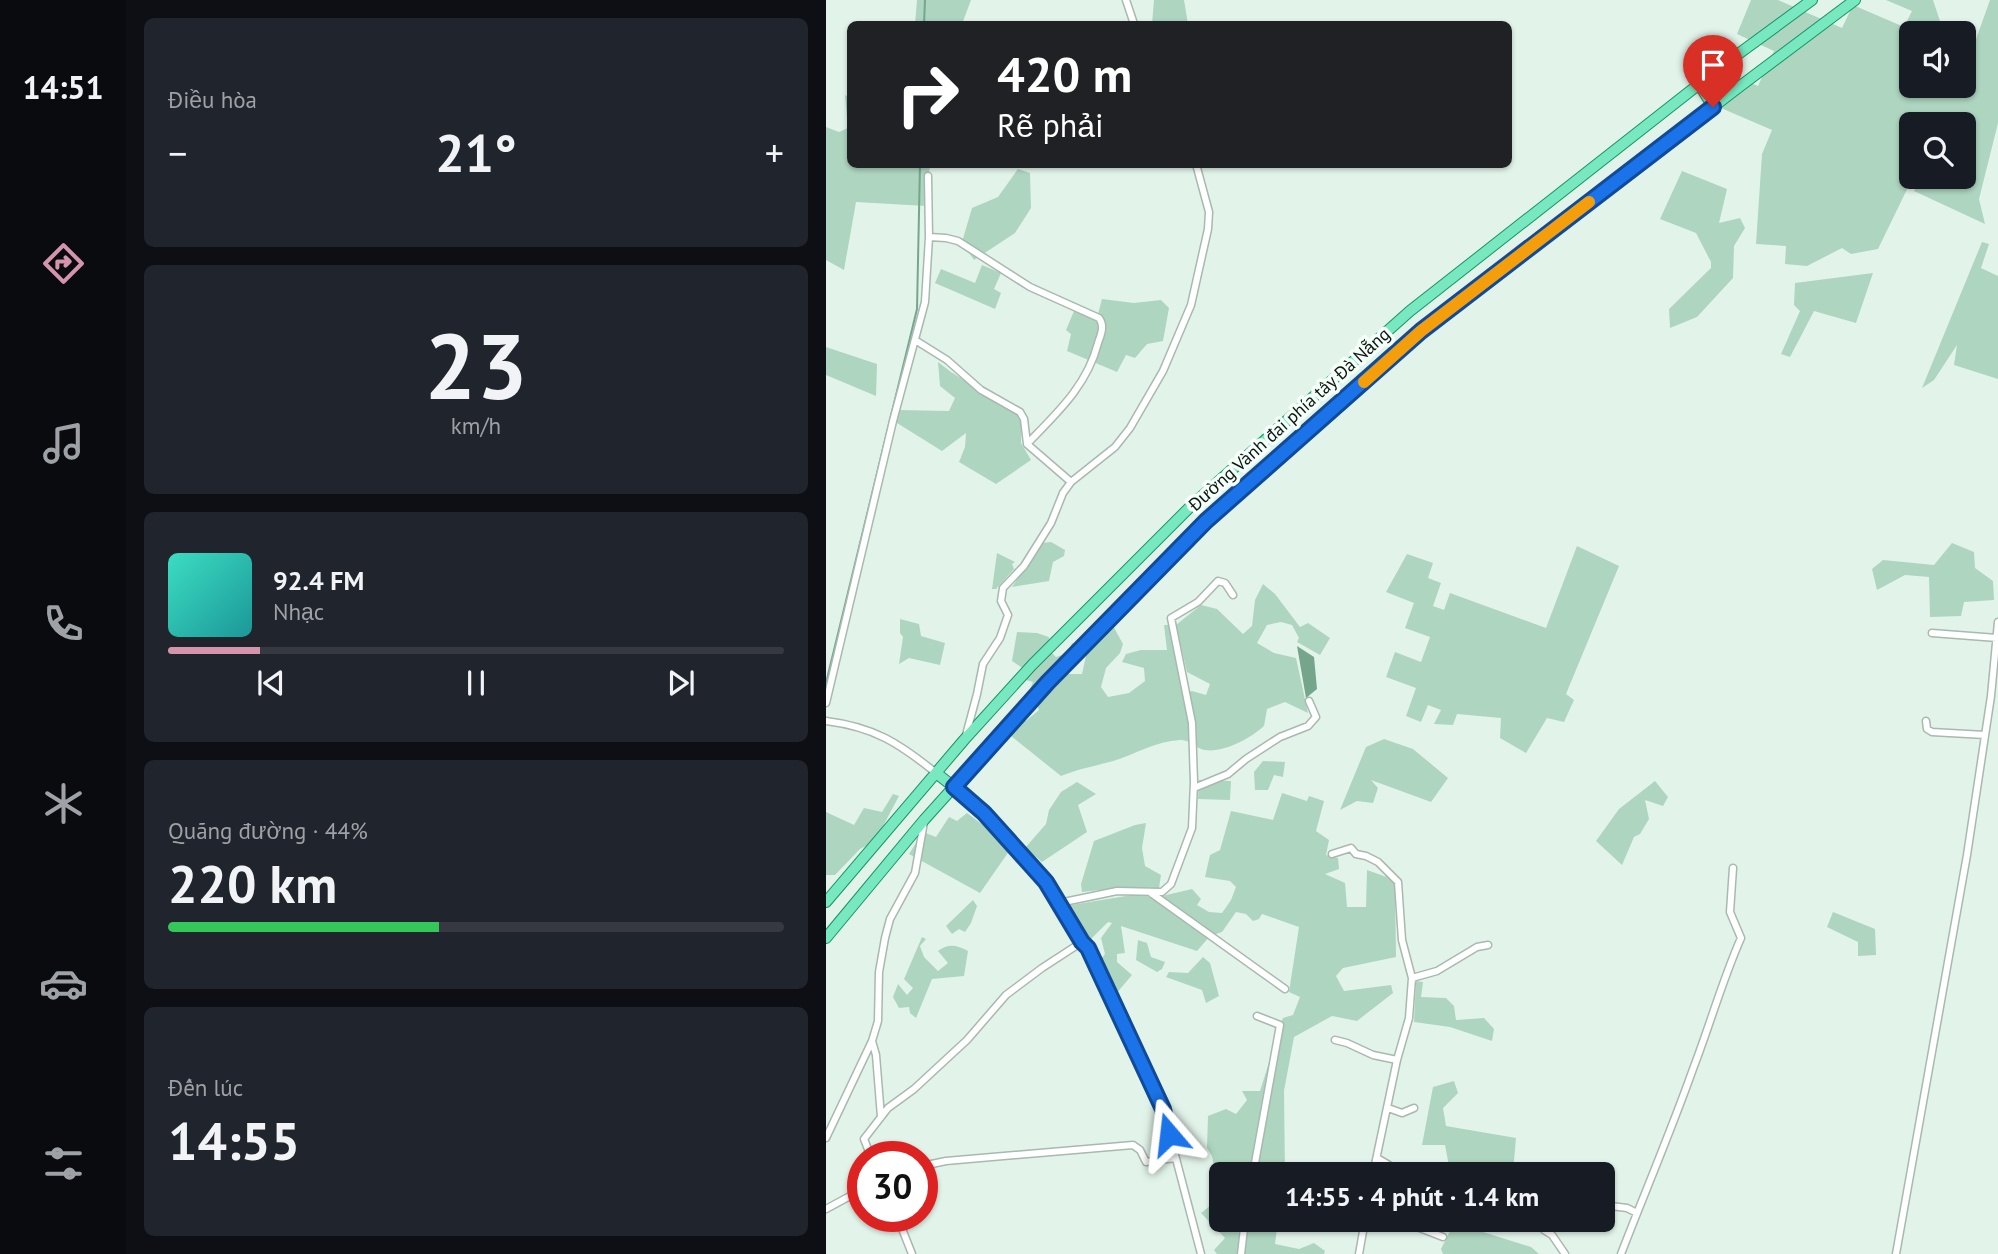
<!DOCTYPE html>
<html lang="vi">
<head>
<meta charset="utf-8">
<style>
	:root { --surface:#171b24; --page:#20242c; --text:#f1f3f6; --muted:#9ea1a6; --line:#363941; --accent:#d494ab }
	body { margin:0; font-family:"PT Sans",sans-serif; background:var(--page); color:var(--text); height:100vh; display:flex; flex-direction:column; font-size:26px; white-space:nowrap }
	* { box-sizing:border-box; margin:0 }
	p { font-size:23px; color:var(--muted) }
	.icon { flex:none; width:38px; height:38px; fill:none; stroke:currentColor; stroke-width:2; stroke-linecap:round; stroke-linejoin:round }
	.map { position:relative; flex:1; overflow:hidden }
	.side { display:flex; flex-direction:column; gap:18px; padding:18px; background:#0d0f14; width:700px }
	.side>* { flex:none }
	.hud { position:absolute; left:21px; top:21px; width:665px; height:147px; border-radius:10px; box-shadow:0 2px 5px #0004; background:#202124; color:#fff; overflow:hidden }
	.buttons { position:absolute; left:1073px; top:21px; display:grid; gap:14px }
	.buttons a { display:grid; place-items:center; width:77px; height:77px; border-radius:10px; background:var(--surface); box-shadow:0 2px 5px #0004; font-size:35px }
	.speed { position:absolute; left:21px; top:1141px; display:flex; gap:14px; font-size:35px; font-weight:700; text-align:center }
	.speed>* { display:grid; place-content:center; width:91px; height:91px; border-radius:50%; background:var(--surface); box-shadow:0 2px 5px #0004; line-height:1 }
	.speed .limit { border:10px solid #d22; background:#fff; color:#111 }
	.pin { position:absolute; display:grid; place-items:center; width:60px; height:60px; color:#fff; margin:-72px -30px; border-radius:50% 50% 50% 0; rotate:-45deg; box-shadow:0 0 7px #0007 }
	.pin .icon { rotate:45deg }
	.me { position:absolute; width:77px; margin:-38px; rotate:343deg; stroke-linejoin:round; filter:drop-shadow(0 0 5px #0008) }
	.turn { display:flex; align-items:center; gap:24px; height:147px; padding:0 35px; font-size:32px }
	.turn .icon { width:91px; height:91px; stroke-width:2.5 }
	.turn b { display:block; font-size:49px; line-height:60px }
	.big { font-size:52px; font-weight:800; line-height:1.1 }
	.side .widget { flex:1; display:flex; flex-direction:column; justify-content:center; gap:10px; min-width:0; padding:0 24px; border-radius:10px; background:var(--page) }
	.side .dial { align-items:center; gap:0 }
	.dial b { font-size:91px; line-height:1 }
	.song { display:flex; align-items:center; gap:21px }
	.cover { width:84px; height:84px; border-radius:10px; background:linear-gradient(135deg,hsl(170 70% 55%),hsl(180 70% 35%)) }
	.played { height:7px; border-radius:4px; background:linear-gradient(90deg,var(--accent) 15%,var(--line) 15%) }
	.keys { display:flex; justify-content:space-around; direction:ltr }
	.heat { display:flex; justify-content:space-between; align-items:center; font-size:38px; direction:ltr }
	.charge { height:10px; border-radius:5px; background:linear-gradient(90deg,#34c759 44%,var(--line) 0) }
	.trip { position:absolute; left:383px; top:1162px; width:406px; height:70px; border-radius:10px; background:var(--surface); box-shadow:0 2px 5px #0004; font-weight:800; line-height:70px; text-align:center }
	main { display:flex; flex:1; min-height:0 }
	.menu { display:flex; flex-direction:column; width:126px; justify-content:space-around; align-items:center; background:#090b0e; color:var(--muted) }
	.menu .icon { width:49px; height:49px }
	.menu .selected { color:var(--accent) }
	.menu b { font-size:32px; color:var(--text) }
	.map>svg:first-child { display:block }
	.green { fill:#add5bf }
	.water { fill:#75a68c }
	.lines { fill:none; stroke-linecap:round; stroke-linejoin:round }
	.stream { stroke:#75a68c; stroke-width:2 }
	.street-casing { stroke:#a8b9af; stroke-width:9 }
	.primary-casing { stroke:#189366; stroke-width:12 }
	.street { stroke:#fff; stroke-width:6 }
	.primary { stroke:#77e8bf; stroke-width:10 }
	.route-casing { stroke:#114b97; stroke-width:18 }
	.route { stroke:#1a73e8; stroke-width:12 }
	.slow { stroke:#f59e0b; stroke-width:12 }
	.labels { text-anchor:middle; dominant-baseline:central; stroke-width:7; stroke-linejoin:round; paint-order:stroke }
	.street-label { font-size:18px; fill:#0e1411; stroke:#f5fff9 }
</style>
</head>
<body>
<main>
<nav class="menu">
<b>14:51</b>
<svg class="icon selected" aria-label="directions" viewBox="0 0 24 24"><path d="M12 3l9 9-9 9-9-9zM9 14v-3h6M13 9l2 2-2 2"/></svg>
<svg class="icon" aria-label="music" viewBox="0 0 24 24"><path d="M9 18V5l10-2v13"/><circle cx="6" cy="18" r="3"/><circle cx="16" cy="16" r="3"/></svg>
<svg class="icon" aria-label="phone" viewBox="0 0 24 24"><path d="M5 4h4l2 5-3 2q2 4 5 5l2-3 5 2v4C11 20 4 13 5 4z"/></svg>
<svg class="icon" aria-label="climate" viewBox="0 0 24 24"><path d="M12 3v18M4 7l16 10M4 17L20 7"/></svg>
<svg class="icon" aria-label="car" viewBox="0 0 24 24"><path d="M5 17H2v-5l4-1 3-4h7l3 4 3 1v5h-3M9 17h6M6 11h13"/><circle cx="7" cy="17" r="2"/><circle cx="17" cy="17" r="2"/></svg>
<svg class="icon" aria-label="filters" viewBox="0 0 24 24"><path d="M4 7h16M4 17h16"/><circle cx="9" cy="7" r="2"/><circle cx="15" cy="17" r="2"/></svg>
</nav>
<section class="side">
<div class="widget"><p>Điều hòa</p>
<div class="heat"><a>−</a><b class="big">21°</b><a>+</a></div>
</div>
<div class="widget dial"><b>23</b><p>km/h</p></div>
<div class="widget">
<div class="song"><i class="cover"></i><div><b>92.4 FM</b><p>Nhạc</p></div></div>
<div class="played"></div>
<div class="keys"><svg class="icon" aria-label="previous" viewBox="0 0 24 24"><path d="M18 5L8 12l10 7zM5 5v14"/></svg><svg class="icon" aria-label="pause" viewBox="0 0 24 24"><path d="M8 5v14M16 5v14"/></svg><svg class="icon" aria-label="next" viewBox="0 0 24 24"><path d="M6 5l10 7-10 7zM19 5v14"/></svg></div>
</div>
<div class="widget"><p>Quãng đường · 44%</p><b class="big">220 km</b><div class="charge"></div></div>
<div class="widget"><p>Đến lúc</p><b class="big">14:55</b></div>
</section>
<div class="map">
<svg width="1172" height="1254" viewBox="0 0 1172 1254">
	<rect width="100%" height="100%" fill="#e2f4ea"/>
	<path class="green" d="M 91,0 L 145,0 L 136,24 L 89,24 Z
		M 328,0 L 358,0 L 362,24 L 326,24 Z
		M 925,0 L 952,0 L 1016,28 L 1027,5 L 1078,27 L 1086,11 L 1060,0 L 1107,0 L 1118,33 L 1085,33 L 1085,86 L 1138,86 L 1138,56 L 1144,56 L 1164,0 L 1172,0 L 1172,123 L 1153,199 L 1159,224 L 1088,191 L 1095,177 L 1138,177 L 1138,124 L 1085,124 L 1087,177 L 1052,249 L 1025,254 L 1016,248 L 981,266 L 959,264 L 960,246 L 930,244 L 936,154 L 946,130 L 881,102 L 895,70 L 932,86 L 948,51 L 911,34 Z
		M 19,95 L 24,98 L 24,164 L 104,165 L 100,206 L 30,202 L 18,270 L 0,260 L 0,127 L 13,132 L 22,128 Z
		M 192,169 L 204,173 L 205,208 L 189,233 L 148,260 L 136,242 L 146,208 L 172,197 Z
		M 856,171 L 901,189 L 893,223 L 914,218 L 919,228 L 908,246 L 907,278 L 871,317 L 844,328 L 843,309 L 885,268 L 885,262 L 870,233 L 834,219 Z
		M 1156,242 L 1163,244 L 1155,268 L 1172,276 L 1172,379 L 1128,365 L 1131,345 L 1108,380 L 1096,388 Z
		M 156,265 L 175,273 L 168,289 L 175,293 L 169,309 L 109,283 L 115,269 L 149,283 Z
		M 1047,273 L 1030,323 L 988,311 L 964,357 L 955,354 L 974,311 L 968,305 L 969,283 Z
		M 276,299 L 308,303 L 335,300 L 343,308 L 337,341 L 321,344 L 309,358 L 300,355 L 291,372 L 241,351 L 245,334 L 240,330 L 248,311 L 271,318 Z
		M 0,347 L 51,364 L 50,396 L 0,375 Z
		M 112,362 L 125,372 L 195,415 L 195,443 L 205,460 L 170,484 L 133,462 L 139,447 L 140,433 L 116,451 L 71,423 L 72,410 L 123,411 L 129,398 L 114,386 Z
		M 225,542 L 239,550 L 238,556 L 227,562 L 223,581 L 186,587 L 215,543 Z
		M 1126,543 L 1148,552 L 1149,568 L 1167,581 L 1168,600 L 1138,602 L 1135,616 L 1104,617 L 1103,577 L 1079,575 L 1051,590 L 1046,569 L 1057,560 L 1108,565 Z
		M 751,546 L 793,566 L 740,694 L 748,700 L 738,722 L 721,718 L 700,753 L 674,738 L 675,718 L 631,714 L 627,725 L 608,724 L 615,710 L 602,705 L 595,722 L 580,716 L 590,688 L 560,677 L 569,652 L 595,662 L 604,637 L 579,628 L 588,603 L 560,592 L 581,554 L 607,563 L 602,578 L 615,583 L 607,606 L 618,610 L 624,593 L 720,628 Z
		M 171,553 L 189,562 L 186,564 L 188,569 L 170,589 L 166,589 Z
		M 437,584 L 449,594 L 474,627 L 482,623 L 504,638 L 494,655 L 471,642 L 473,638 L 466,625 L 455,622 L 441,625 L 431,643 L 448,653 L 470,658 L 482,713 L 459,702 L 441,709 L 438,726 C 425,738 398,753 379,750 C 370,749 364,739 354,740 C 330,741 310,754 287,761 C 269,766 252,769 235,776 L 180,732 L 189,719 L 200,721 L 213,710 L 204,689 L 207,682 L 193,678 L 198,669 L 186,661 L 191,632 L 211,633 L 223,637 L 224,651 L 230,657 L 242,653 L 246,643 L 256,647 L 254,659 L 236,661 L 234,667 L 243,674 L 256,674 L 266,629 L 286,624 L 297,644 L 294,653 L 280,668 L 275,687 L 282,697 L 303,693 L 319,681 L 318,668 L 296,662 L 300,654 L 315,650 L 341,650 L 338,625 L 343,625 L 356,693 L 366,691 L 380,695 L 384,684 L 361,672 L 350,625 L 375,605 L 391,609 L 417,634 L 426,626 L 429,600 Z
		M 74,619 L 93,624 L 95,636 L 119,643 L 114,665 L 83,658 L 73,664 L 77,637 L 74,633 Z
		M 558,739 L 587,749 L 622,778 L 605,802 L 545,780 L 552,788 L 547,803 L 531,801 L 514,810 L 540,747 Z
		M 437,761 L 459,762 L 457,777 L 448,775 L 442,790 L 429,790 L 428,772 Z
		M 373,780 L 405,781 L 404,800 L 372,799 Z
		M 829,781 L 842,797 L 837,806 L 819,800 L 823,819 L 814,834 L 808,837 L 796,865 L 770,841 L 793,809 Z
		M 251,782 L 270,794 L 252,805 L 261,832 L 216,862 L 199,848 L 220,824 L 223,810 L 235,792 Z
		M 456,793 L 481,801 L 483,796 L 498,801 L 490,831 L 503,840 L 500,855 L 512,858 L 513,869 L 499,874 L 519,883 L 521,907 L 540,907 L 541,870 L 569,880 L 570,957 L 517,968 L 510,976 L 518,991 L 565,985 L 567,993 L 531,1021 L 506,1016 L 468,1037 L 458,1091 L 459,1174 L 396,1174 L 396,1220 L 452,1220 L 449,1244 L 473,1249 L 488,1243 L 499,1251 L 498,1254 L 391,1254 L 388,1250 L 399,1238 L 375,1213 L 385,1205 L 389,1173 L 386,1156 L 381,1148 L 382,1116 L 400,1109 L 410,1114 L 421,1100 L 416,1091 L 434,1091 L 457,1018 L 467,1015 L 474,997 L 463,992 L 473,927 L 436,914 L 433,919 L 427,921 L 420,914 L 410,912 L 396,932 L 384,936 L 371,951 L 295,926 L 299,953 L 291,954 L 291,962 L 306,975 L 289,995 L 273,962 L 279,954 L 275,938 L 286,923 L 282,922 L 261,943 L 239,906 L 306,895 L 332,897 L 366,889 L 375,899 L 371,905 L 383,912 L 396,913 L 405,900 L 410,887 L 404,881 L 379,877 L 384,855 L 394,850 L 405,811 L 447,820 Z
		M 67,794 L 73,796 L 49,841 L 34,849 L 9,875 L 0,875 L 0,812 L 28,825 L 38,808 L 56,812 Z
		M 141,813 L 186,847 L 154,893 L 83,854 L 97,832 L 110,837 L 123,817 L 131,821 Z
		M 320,823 L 316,848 L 319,866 L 335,875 L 333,888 L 300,887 L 256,892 L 255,884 L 268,841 L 309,825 Z
		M 147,900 L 151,906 L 145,923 L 139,932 L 133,929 L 126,934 L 120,926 Z
		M 1007,912 L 1049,929 L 1050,955 L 1032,956 L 1032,942 L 1001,927 Z
		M 96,937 L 100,939 L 94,946 L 98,957 L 112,971 L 122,963 L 112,951 C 122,943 131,945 142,951 L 138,976 L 106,979 L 90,1018 L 84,1013 L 83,1007 L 73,1008 L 67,997 L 72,984 L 81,995 L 87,988 L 78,979 Z
		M 312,940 L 321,943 L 325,957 L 339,962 L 336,969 L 331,972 L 310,960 Z
		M 377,957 L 384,963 L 393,996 L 380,1003 L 376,990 L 340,977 L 343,972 L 362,973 Z
		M 590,981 L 597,982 L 595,997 L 620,998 L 628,1006 L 630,1020 L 658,1018 L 668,1029 L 666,1041 L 624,1027 L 588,1022 Z
		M 628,1081 L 632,1093 L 617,1108 L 620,1126 L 690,1138 L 687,1172 L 647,1174 L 639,1170 L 623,1166 L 619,1145 L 596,1145 L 607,1087 Z
		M 638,1226 L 705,1247 L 713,1254 L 617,1254 L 615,1249 L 624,1231 Z"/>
	<path class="water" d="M 471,646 L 488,657 L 491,689 L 480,698 Z"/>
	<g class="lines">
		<path class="stream" d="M 98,24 L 99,0
			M 0,683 L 91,309 L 94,164"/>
		<defs>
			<path id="street" d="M 300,0 L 308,24
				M 103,237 L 120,238 L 132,241 L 204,287 L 273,318 C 279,326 275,334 272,343 C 261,386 231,413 201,444
				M 89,340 L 121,360 L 155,390 L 194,412 L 198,419 L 201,444 L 245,482
				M 1106,633 L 1171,638
				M 0,703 L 67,421 L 99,302 L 103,237 L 102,176
				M 0,721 C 48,727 73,743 110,773
				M 1100,721 L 1101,729 L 1106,732 L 1159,735
				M 140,735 L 151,694 L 157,664 L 174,638 L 182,615 L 175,601 L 177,588 L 198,566 L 225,523 L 237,493 L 245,482 L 289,447 L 304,428 L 337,371 L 365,305 L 382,229 L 383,212 L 370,164
				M 128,787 L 158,813 L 220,882 L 256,942 L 262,948 L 337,1109 L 375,1254
				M 368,788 L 402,774 L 420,759 L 454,737 L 482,726 L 490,717 L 483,701
				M 506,854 L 525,848 L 530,854 L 540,856 L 552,862 L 572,882 L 576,940 L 586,978 L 583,1018 L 571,1060 L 547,1174
				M 325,893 L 459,989
				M 233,903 L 291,891 L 336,892 L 345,884 L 366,828 L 368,782 L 366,723 L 345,618 L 372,602 L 392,581 L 399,583 L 407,595
				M 586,978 L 611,971 L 651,947 L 662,945
				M 509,1040 L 521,1043 L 547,1055 L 571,1060
				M 46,1041 L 50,1055 L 55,1117
				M 562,1108 L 576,1113 L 588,1108
				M 0,1138 L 46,1041 L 52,1021 L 53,972 L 59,938 L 64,919 L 89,873 L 98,822
				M 45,1157 L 38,1139 L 62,1108 L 88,1089 L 141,1040 L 180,995 L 216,968 L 256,942
				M 551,1158 L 563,1165 L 563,1174
				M 96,1166 L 120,1161 L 307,1145 L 314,1150 L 320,1162 L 349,1158
				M 608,1169 L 610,1174
				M 427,1174 L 454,1025 L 431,1016
				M 777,1205 L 801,1208 L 811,1213
				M 0,1209 L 37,1189
				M 71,1216 L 86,1254
				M 573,1220 L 617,1237
				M 718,1230 L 726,1235 L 739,1254
				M 415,1254 L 419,1220
				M 533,1254 L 539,1220
				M 795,1254 C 819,1192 845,1131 867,1069 C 884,1025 896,981 915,938 L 904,912 L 907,868
				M 1070,1254 L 1141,855 L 1165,696 L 1172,622"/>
			<path id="primary" d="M 873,84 L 887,107
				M 110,773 L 128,787
				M 0,902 L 138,740 L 206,665 L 365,506 L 584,311 L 900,63 L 986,0
				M 0,938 L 98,820 L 222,682 L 380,521 L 595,331 L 913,87 L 1029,0"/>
		</defs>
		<use href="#street" class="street-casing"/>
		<use href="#primary" class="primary-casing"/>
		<use href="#street" class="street"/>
		<use href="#primary" class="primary"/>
	</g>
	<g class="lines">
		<defs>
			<path id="route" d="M 343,1134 L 337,1109 L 262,948 L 256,942 L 220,882 L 158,813 L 128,787 L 222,682 L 380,521 L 595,331 L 887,107"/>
		</defs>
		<use href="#route" class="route-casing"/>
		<use href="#route" class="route"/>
		<path class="slow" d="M 538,382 L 595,331 L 763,202"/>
	</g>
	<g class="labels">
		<g class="street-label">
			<text transform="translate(463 419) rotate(-42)">Đường Vành đai phía tây Đà Nẵng</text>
		</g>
	</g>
</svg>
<div class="buttons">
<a><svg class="icon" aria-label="sound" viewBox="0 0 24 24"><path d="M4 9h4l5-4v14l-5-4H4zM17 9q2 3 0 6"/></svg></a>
<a><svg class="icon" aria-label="search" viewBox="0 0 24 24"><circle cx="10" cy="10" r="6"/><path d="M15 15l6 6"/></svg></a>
</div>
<div class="speed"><div class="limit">30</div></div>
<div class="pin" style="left:887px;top:107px;background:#d93025"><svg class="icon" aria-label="arrive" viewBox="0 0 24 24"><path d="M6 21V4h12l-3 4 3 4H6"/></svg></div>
<svg class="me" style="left:343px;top:1134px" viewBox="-20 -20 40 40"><path d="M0-17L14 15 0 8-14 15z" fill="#1a73e8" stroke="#fff" stroke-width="4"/></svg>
<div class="trip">14:55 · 4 phút · 1.4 km</div>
<div class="hud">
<div class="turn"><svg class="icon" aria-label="right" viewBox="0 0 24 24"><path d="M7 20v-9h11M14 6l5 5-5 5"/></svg><div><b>420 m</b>Rẽ phải</div></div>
</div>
</div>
</main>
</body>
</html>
